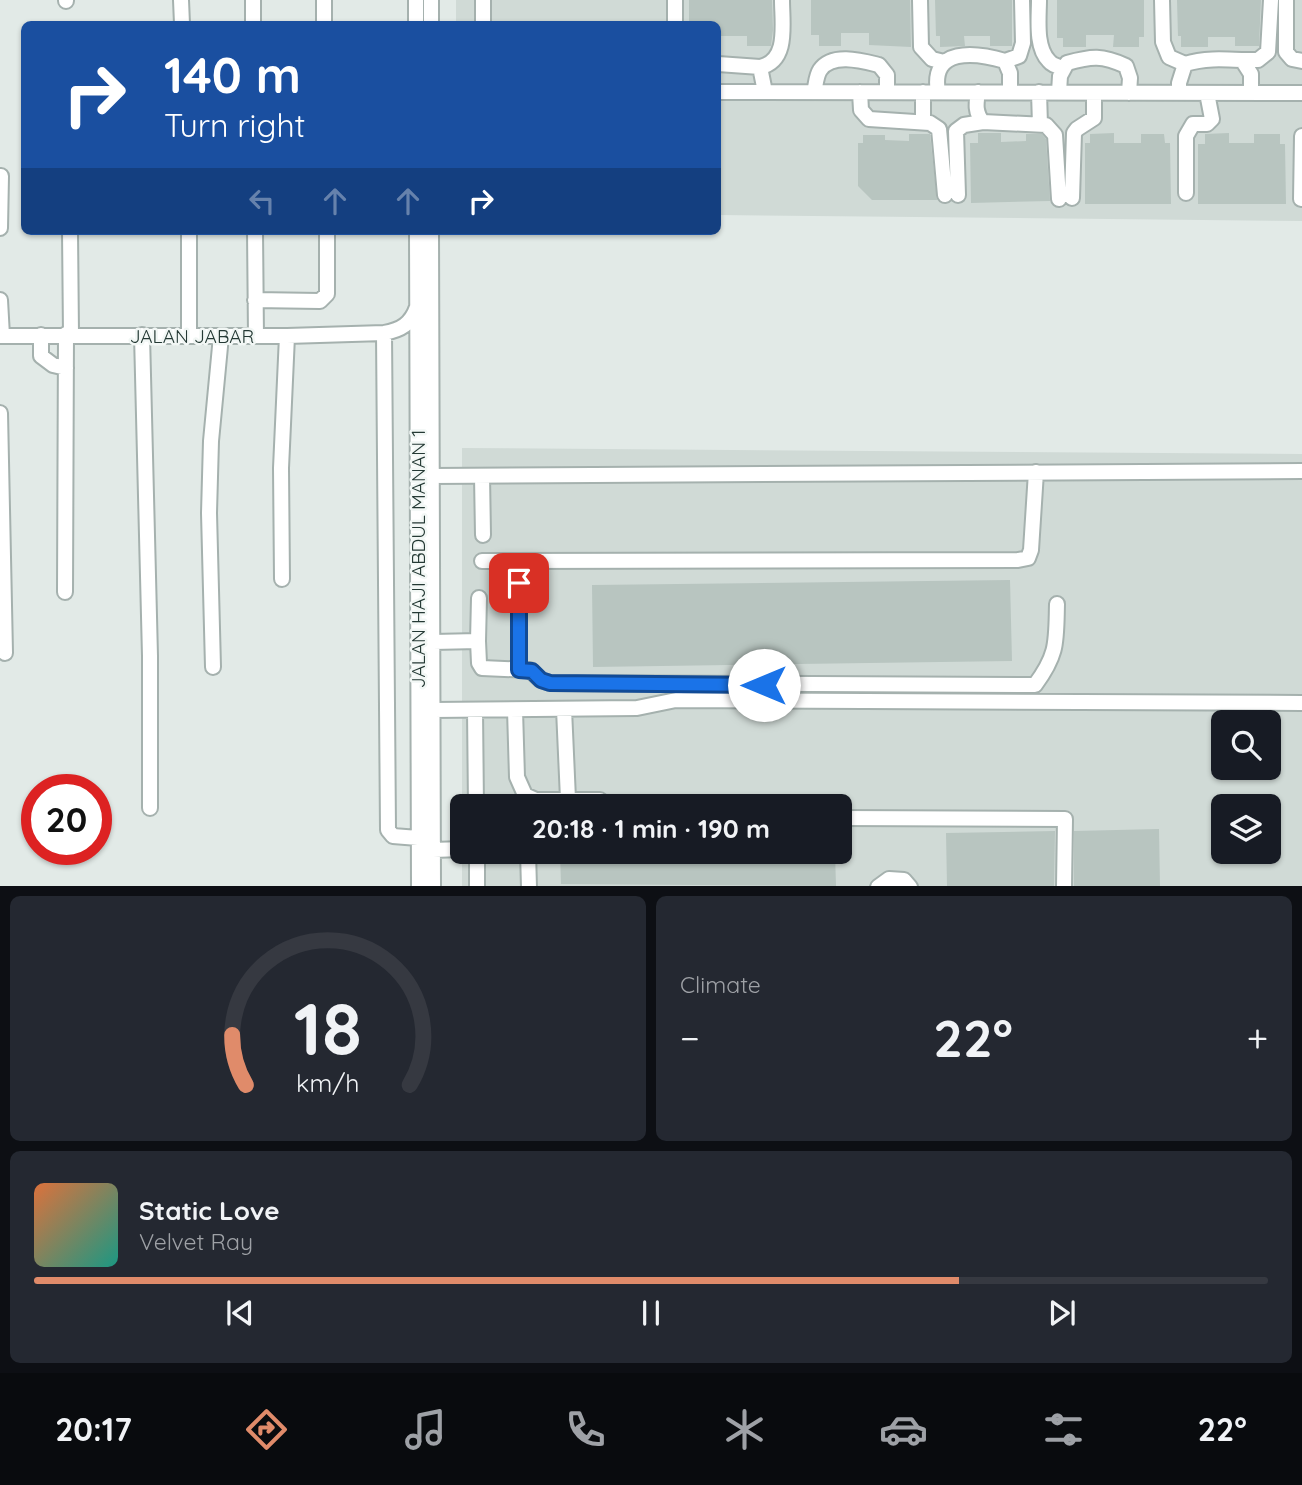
<!DOCTYPE html>
<html lang="en">
<head>
<meta charset="utf-8">
<style>
	:root { --surface:#171b24; --page:#242831; --text:#f1f3f6; --muted:#9ea1a6; --line:#363941; --accent:#e08b6a }
	body { margin:0; font-family:Quicksand,sans-serif; background:var(--page); color:var(--text); height:100vh; display:flex; flex-direction:column; font-size:26px; white-space:nowrap }
	* { box-sizing:border-box; margin:0 }
	p { font-size:23px; color:var(--muted) }
	.icon { flex:none; width:38px; height:38px; fill:none; stroke:currentColor; stroke-width:2; stroke-linecap:round; stroke-linejoin:round }
	.map { position:relative; height:886px; overflow:hidden }
	.details { display:flex; flex-direction:column; gap:10px; padding:10px; background:#0d0f14; flex:1 }
	.details>* { flex:none }
	.banner { position:absolute; left:21px; top:21px; width:700px; height:214px; border-radius:10px; box-shadow:0 2px 5px #0004; background:#1a4fa0; color:#fff; overflow:hidden }
	.controls { position:absolute; left:1211px; top:710px; display:grid; gap:14px }
	.controls a { display:grid; place-items:center; width:70px; height:70px; border-radius:10px; background:var(--surface); box-shadow:0 2px 5px #0004; font-size:35px }
	.speed { position:absolute; left:21px; top:774px; display:flex; gap:14px; font-size:35px; font-weight:700; text-align:center }
	.speed>* { display:grid; place-content:center; width:91px; height:91px; border-radius:50%; background:var(--surface); box-shadow:0 2px 5px #0004; line-height:1 }
	.speed .limit { border:10px solid #d22; background:#fff; color:#111 }
	.pin { position:absolute; display:grid; place-items:center; width:60px; height:60px; color:#fff; margin:-30px; border-radius:14px; box-shadow:0 4px 10px #0006 }
	.me { position:absolute; width:77px; margin:-38px; rotate:270deg; stroke-linejoin:round; filter:drop-shadow(0 0 5px #0008) }
	.turn { display:flex; align-items:center; gap:24px; height:147px; padding:0 28px; font-size:32px }
	.turn .icon { width:91px; height:91px; stroke-width:2.5 }
	.turn b { display:block; font-size:49px; line-height:60px }
	.lanes { display:flex; align-items:center; height:66px; padding:0 28px; background:#0003; justify-content:center; gap:35px; direction:ltr }
	.lanes .off { opacity:.35 }
	.big { font-size:52px; font-weight:700; line-height:1.1 }
	.details .widget { flex:1; display:flex; flex-direction:column; justify-content:center; gap:10px; min-width:0; padding:0 24px; border-radius:10px; background:var(--page) }
	.details .dial { align-items:center; gap:0 }
	.dial svg { height:182px; overflow:visible; fill:none; stroke:var(--line); stroke-width:7; stroke-linecap:round; text-anchor:middle }
	.dial text { fill:var(--text); stroke:none }
	.song { display:flex; align-items:center; gap:21px }
	.cover { width:84px; height:84px; border-radius:10px; background:linear-gradient(135deg,hsl(20 70% 55%),hsl(170 70% 35%)) }
	.played { height:7px; border-radius:4px; background:linear-gradient(90deg,var(--accent) 75%,var(--line) 75%) }
	.keys { display:flex; justify-content:space-around; direction:ltr }
	.heat { display:flex; justify-content:space-between; align-items:center; font-size:38px; direction:ltr }
	.details .tiles { flex:1; display:grid; gap:10px; grid-template-columns:1fr 1fr }
	.widget:last-child { grid-column:span 2 }
	.trip { position:absolute; left:450px; top:794px; width:402px; height:70px; border-radius:10px; background:var(--surface); box-shadow:0 2px 5px #0004; font-weight:700; line-height:70px; text-align:center }
	.tab-bar { display:flex; height:112px; justify-content:space-around; align-items:center; background:#090b0e; color:var(--muted) }
	.tab-bar .icon { width:49px; height:49px }
	.tab-bar .on { color:var(--accent) }
	.tab-bar b { font-size:32px; color:var(--text) }
	.map>svg:first-child { display:block }
	.built { fill:#d0dad6; fill-rule:evenodd }
	.building { fill:#b8c5c0 }
	.lines { fill:none; stroke-linecap:round; stroke-linejoin:round }
	.minor-casing { stroke:#a5b1ae; stroke-width:18 }
	.minor { stroke:#fff; stroke-width:14 }
	.route-casing { stroke:#114b97; stroke-width:18 }
	.route { stroke:#1a73e8; stroke-width:12 }
	.labels { text-anchor:middle; dominant-baseline:central; stroke-width:5; stroke-linejoin:round; paint-order:stroke }
	.street-label { font-size:19px; fill:#243934; stroke:#f2f7f5 }
</style>
</head>
<body>
<div class="map">
<svg width="1302" height="887" viewBox="0 0 1302 887">
	<rect width="100%" height="100%" fill="#e2eae7"/>
	<path class="built" d="M 456,0 L 1302,0 L 1302,221 L 718,215 L 718,24 L 456,24 Z
		M 462,448 L 1302,454 L 1302,886 L 462,886 L 462,852 L 840,852 L 840,807 L 462,807 ZM 1223,723 L 1269,723 L 1269,768 L 1223,768 ZM 1223,807 L 1269,807 L 1269,852 L 1223,852 Z"/>
	<path class="building" d="M 689,0 L 772,0 L 773,30 L 771,46 L 747,46 L 747,36 L 718,36 L 718,24 L 689,24 Z
		M 811,0 L 910,0 L 911,47 L 869,45 L 869,33 L 841,33 L 841,46 L 819,46 L 819,35 L 811,35 Z
		M 935,0 L 1012,0 L 1012,46 L 990,46 L 990,36 L 964,36 L 965,46 L 940,47 L 940,36 L 936,36 Z
		M 1057,0 L 1144,0 L 1144,37 L 1139,37 L 1139,47 L 1113,47 L 1114,35 L 1086,35 L 1086,47 L 1063,47 L 1063,38 L 1057,38 Z
		M 1177,0 L 1261,0 L 1259,46 L 1235,46 L 1235,37 L 1208,37 L 1208,47 L 1181,47 L 1181,36 L 1178,36 Z
		M 978,133 L 1001,133 L 1001,142 L 1026,141 L 1026,134 L 1042,134 L 1046,139 L 1050,201 L 971,203 L 970,143 L 978,143 Z
		M 1114,133 L 1114,143 L 1141,143 L 1141,134 L 1164,134 L 1165,143 L 1170,143 L 1171,204 L 1085,204 L 1085,143 L 1090,143 L 1090,134 Z
		M 1229,133 L 1229,143 L 1254,143 L 1254,134 L 1280,134 L 1280,144 L 1285,144 L 1286,204 L 1198,204 L 1198,144 L 1205,144 L 1205,134 Z
		M 909,134 L 930,134 L 937,200 L 872,200 L 858,186 L 858,143 L 863,143 L 863,135 L 885,135 L 885,140 L 909,141 Z
		M 1010,580 L 1012,661 L 593,667 L 592,585 Z
		M 1159,829 L 1160,886 L 1074,886 L 1074,831 Z
		M 1055,831 L 1054,886 L 947,886 L 946,833 Z
		M 560,852 L 835,852 L 836,886 L 561,884 Z"/>
	<g class="lines">
		<defs>
			<path id="minor" d="M 66,0 L 66,1
				M 181,0 L 182,24
				M 253,0 L 253,24
				M 324,0 L 324,24
				M 416,0 L 416,24
				M 431,0 L 431,24
				M 483,0 L 483,24
				M 675,0 L 675,24
				M 920,0 L 921,47 L 932,59 L 944,62
				M 1039,0 C 1039,18 1035,47 1049,61 C 1052,65 1059,67 1064,68
				M 1162,0 L 1163,42 L 1169,57 L 1185,64
				M 1286,0 L 1286,52 L 1292,59 L 1302,61
				M 1242,60 L 1258,60 L 1268,52 L 1271,0
				M 1005,61 L 1019,56 L 1023,43 L 1022,0
				M 718,64 L 760,67 L 765,92
				M 760,67 C 789,61 782,24 782,0
				M 718,92 L 1302,93
				M 814,92 C 816,85 816,76 820,70 C 832,52 863,61 879,65 L 887,75 L 887,92
				M 860,92 L 861,110 L 869,119 L 930,123 L 939,129 L 945,195
				M 923,92 L 923,122
				M 938,92 C 930,47 975,52 1005,61 L 1010,73 L 1010,92
				M 978,92 C 976,104 975,113 983,122 L 1046,125 L 1055,135 L 1059,199
				M 1039,92 L 1040,125
				M 1059,92 L 1060,76 L 1067,63 C 1092,56 1102,55 1126,66 L 1130,78 L 1129,93
				M 1179,93 L 1179,83 L 1185,64 C 1204,58 1222,59 1242,60 L 1251,74 L 1251,93
				M 1186,193 L 1186,136 L 1193,124 L 1207,124 L 1212,119 L 1207,93
				M 958,195 L 956,131 L 964,125 L 983,122
				M 1072,198 L 1074,133 L 1077,129 L 1094,118 L 1094,93
				M 1301,199 L 1302,136
				M 0,228 L 1,176
				M 70,231 L 71,334
				M 255,231 L 256,336
				M 417,231 L 419,887
				M 431,231 L 433,887
				M 0,300 L 2,336
				M 255,300 L 320,301 L 327,294 L 327,231
				M 384,333 L 388,830 L 393,836 L 418,838
				M 41,335 L 41,356 L 53,365 L 66,368
				M 142,335 L 150,656 L 150,808
				M 0,336 L 287,336 L 384,333 C 401,330 411,324 417,307
				M 189,336 L 189,231
				M 0,413 L 5,653
				M 432,476 L 1302,471
				M 482,476 L 483,535
				M 482,561 L 1018,560 L 1028,558 L 1031,550 L 1036,472
				M 282,579 L 281,468 L 287,336
				M 65,592 L 66,334
				M 478,641 L 479,663 L 482,668 L 530,670 L 541,680 L 550,683 L 1035,685 C 1058,654 1056,642 1057,604
				M 433,642 L 478,641 L 479,598
				M 213,667 L 209,513 L 211,441 L 221,336
				M 519,670 L 519,583
				M 564,709 L 568,799
				M 433,710 L 637,708 L 676,700 L 1302,703
				M 475,710 L 476,807
				M 515,710 L 517,777 L 525,795 L 536,800 L 600,800
				M 840,818 L 1065,819 L 1064,887
				M 433,850 L 462,849
				M 477,852 L 477,887
				M 528,852 L 529,887
				M 878,887 L 889,879 L 904,880 L 910,887"/>
		</defs>
		<use href="#minor" class="minor-casing"/>
		<use href="#minor" class="minor"/>
	</g>
	<g class="lines">
		<defs>
			<path id="route" d="M 519,583 L 519,670 L 532,671 L 541,680 L 550,683 L 764,685"/>
		</defs>
		<use href="#route" class="route-casing"/>
		<use href="#route" class="route"/>
	</g>
	<g class="labels">
		<g class="street-label">
			<text x="192" y="336">JALAN JABAR</text>
			<text transform="translate(418 559) rotate(-90)">JALAN HAJI ABDUL MANAN 1</text>
		</g>
	</g>
</svg>
<div class="controls">
<a><svg class="icon" aria-label="search" viewBox="0 0 24 24"><circle cx="10" cy="10" r="6"/><path d="M15 15l6 6"/></svg></a>
<a><svg class="icon" aria-label="layers" viewBox="0 0 24 24"><path d="M12 4l9 5-9 5-9-5zM3 14l9 5 9-5"/></svg></a>
</div>
<div class="speed"><div class="limit">20</div></div>
<div class="pin" style="left:519px;top:583px;background:#d93025"><svg class="icon" aria-label="arrive" viewBox="0 0 24 24"><path d="M6 21V4h12l-3 4 3 4H6"/></svg></div>
<svg class="me" style="left:764px;top:685px" viewBox="-20 -20 40 40"><circle r="19" fill="#fff"/><path d="M0-13L10 11 0 6-10 11z" fill="#1a73e8"/></svg>
<div class="trip">20:18 · 1 min · 190 m</div>
<div class="banner">
<div class="turn"><svg class="icon" aria-label="right" viewBox="0 0 24 24"><path d="M7 20v-9h11M14 6l5 5-5 5"/></svg><div><b>140 m</b>Turn right</div></div>
<div class="lanes"><svg class="icon off" aria-label="left" viewBox="0 0 24 24"><path d="M17 20v-9H6M10 6l-5 5 5 5"/></svg><svg class="icon off" aria-label="ahead" viewBox="0 0 24 24"><path d="M12 20V5M6 11l6-6 6 6"/></svg><svg class="icon off" aria-label="ahead" viewBox="0 0 24 24"><path d="M12 20V5M6 11l6-6 6 6"/></svg><svg class="icon" aria-label="right" viewBox="0 0 24 24"><path d="M7 20v-9h11M14 6l5 5-5 5"/></svg></div>
</div>
</div>
<section class="details">
<div class="tiles">
<div class="widget dial"><svg viewBox="0 0 100 80">
<path d="M14 69A42 42 0 1 1 86 69"/>
<path d="M14 69A42 42 0 0 1 8 47" stroke="#e08b6a"/>
<text x="50" y="56" font-size="32" font-weight="700">18</text>
<text x="50" y="72" font-size="11">km/h</text>
</svg></div>
<div class="widget"><p>Climate</p>
<div class="heat"><a>−</a><b class="big">22°</b><a>+</a></div>
</div>
<div class="widget">
<div class="song"><i class="cover"></i><div><b>Static Love</b><p>Velvet Ray</p></div></div>
<div class="played"></div>
<div class="keys"><svg class="icon" aria-label="previous" viewBox="0 0 24 24"><path d="M18 5L8 12l10 7zM5 5v14"/></svg><svg class="icon" aria-label="pause" viewBox="0 0 24 24"><path d="M8 5v14M16 5v14"/></svg><svg class="icon" aria-label="next" viewBox="0 0 24 24"><path d="M6 5l10 7-10 7zM19 5v14"/></svg></div>
</div>
</div>
</section>
<nav class="tab-bar">
<b>20:17</b>
<svg class="icon on" aria-label="directions" viewBox="0 0 24 24"><path d="M12 3l9 9-9 9-9-9zM9 14v-3h6M13 9l2 2-2 2"/></svg>
<svg class="icon" aria-label="music" viewBox="0 0 24 24"><path d="M9 18V5l10-2v13"/><circle cx="6" cy="18" r="3"/><circle cx="16" cy="16" r="3"/></svg>
<svg class="icon" aria-label="phone" viewBox="0 0 24 24"><path d="M5 4h4l2 5-3 2q2 4 5 5l2-3 5 2v4C11 20 4 13 5 4z"/></svg>
<svg class="icon" aria-label="climate" viewBox="0 0 24 24"><path d="M12 3v18M4 7l16 10M4 17L20 7"/></svg>
<svg class="icon" aria-label="car" viewBox="0 0 24 24"><path d="M5 17H2v-5l4-1 3-4h7l3 4 3 1v5h-3M9 17h6M6 11h13"/><circle cx="7" cy="17" r="2"/><circle cx="17" cy="17" r="2"/></svg>
<svg class="icon" aria-label="filters" viewBox="0 0 24 24"><path d="M4 7h16M4 17h16"/><circle cx="9" cy="7" r="2"/><circle cx="15" cy="17" r="2"/></svg>
<b>22°</b>
</nav>
</body>
</html>
